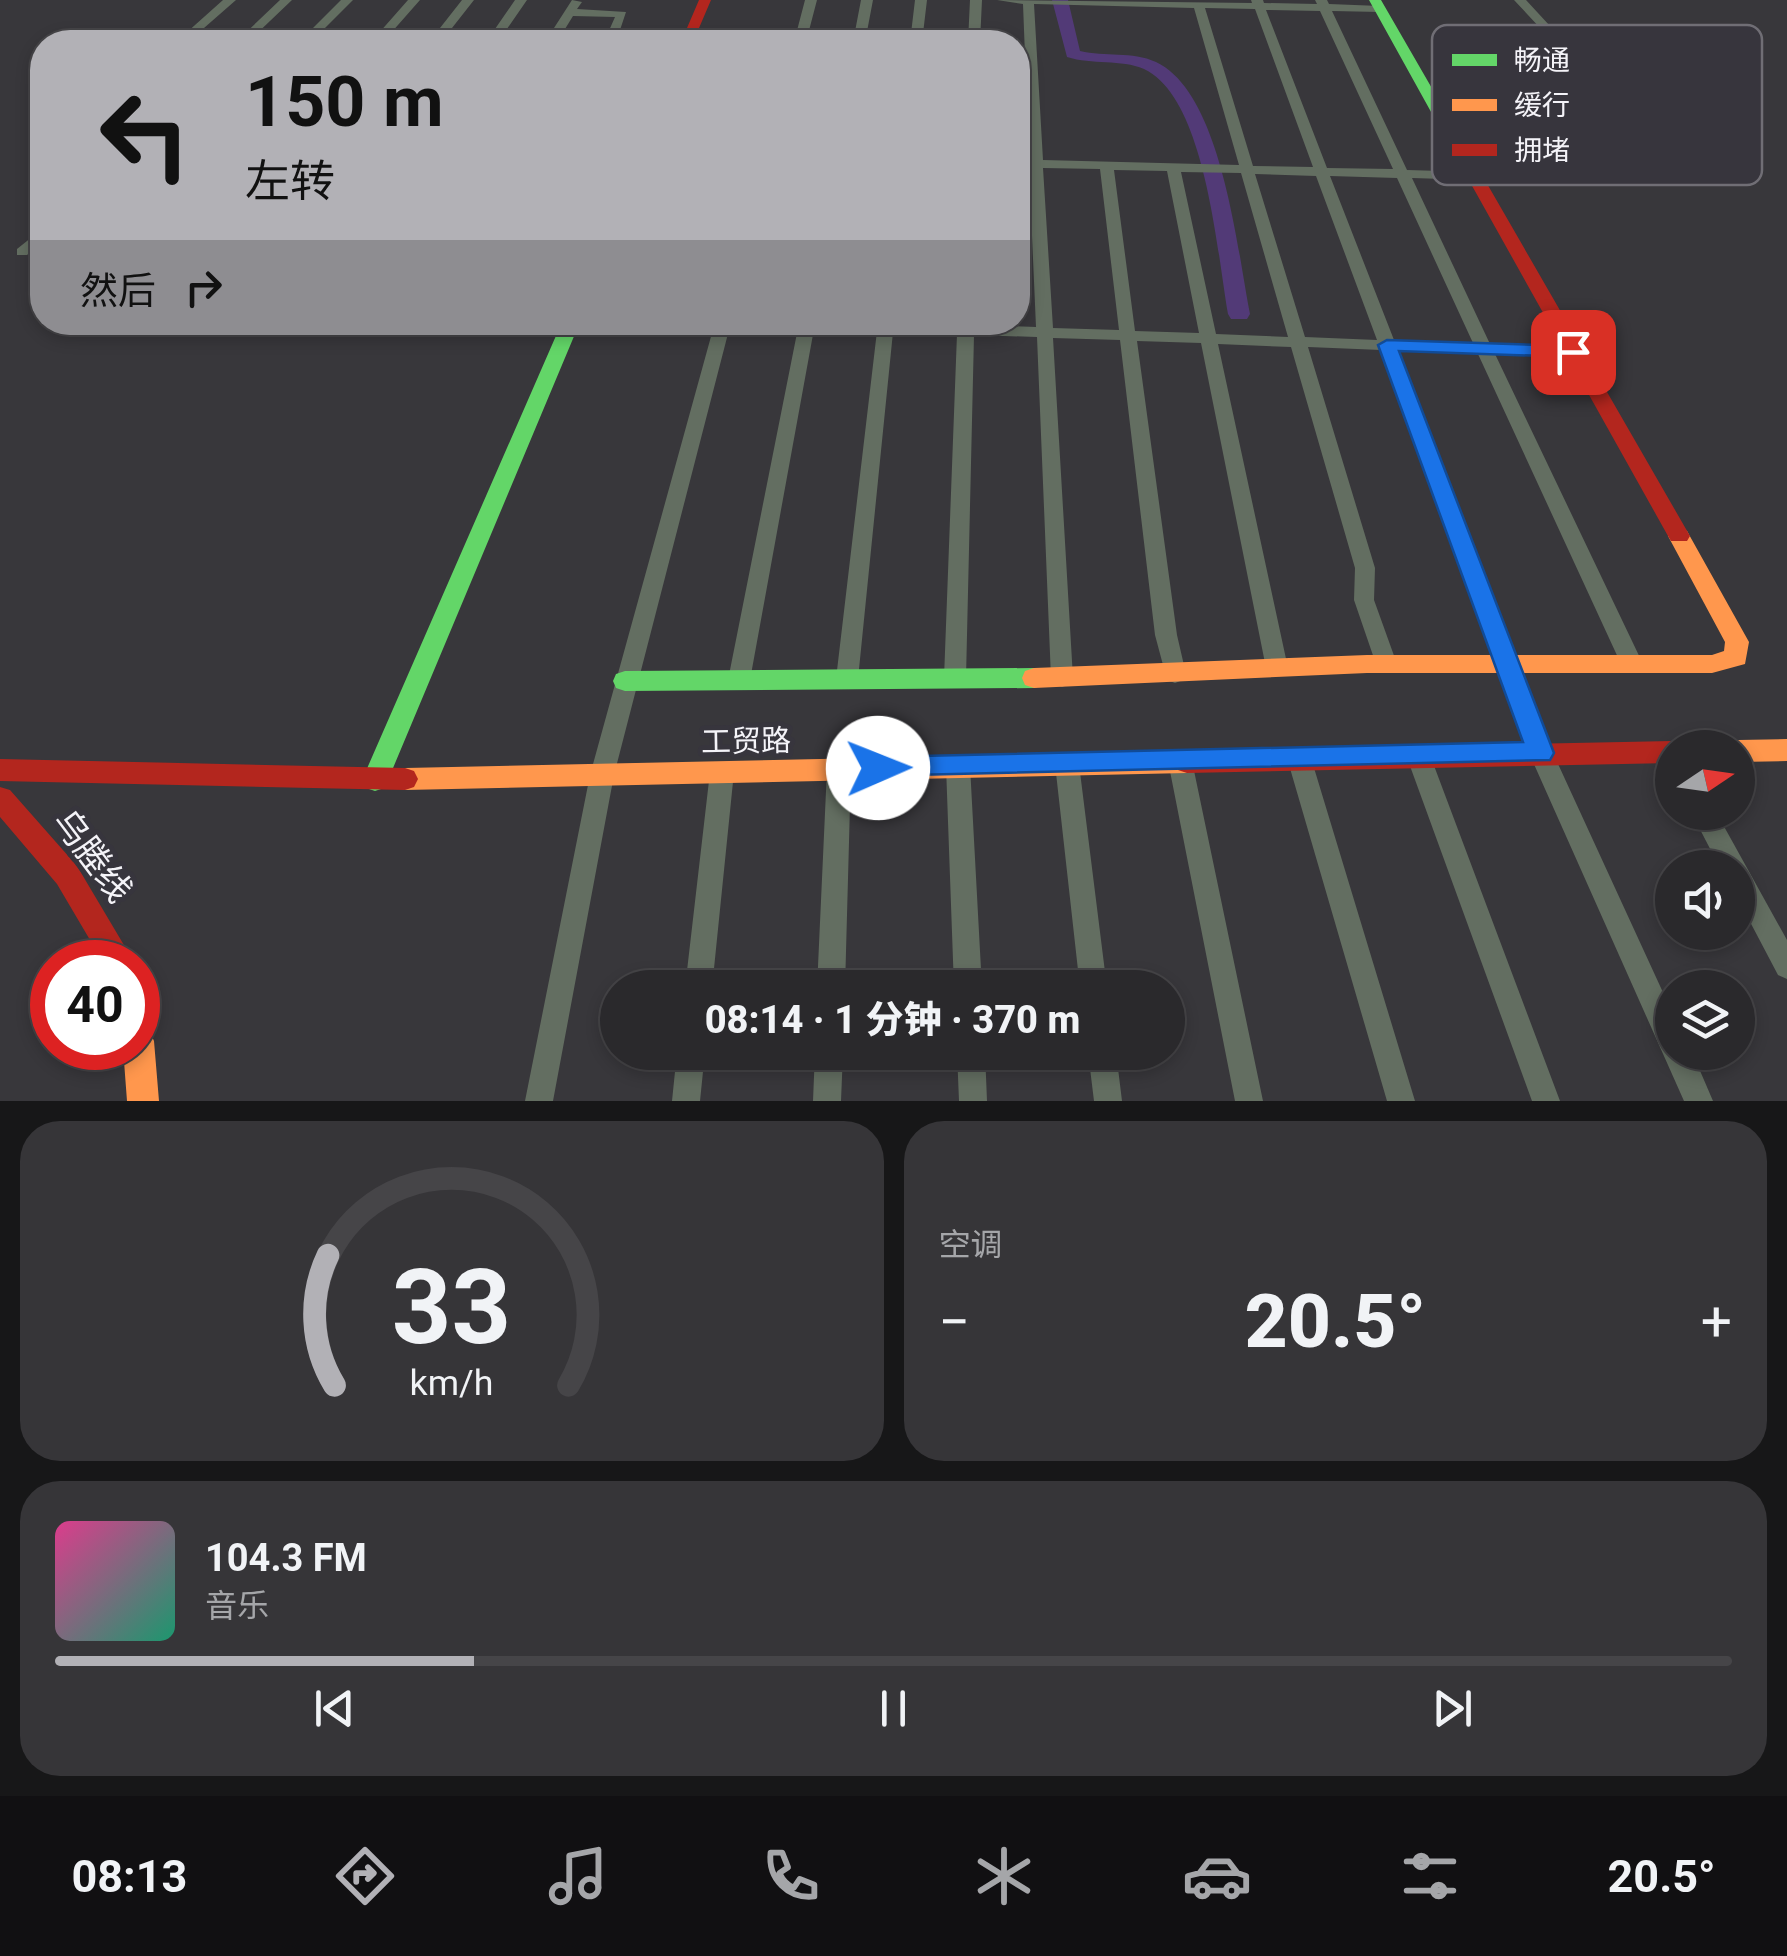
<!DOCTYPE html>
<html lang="zh">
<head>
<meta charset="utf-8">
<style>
	:root { --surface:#2a292c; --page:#363538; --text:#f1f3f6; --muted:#a5a6a9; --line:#464548; --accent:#b2b1b6 }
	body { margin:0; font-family:Roboto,"Noto Sans SC",sans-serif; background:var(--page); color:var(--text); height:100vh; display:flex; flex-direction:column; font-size:38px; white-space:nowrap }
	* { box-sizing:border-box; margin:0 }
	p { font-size:32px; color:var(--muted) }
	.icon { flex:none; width:55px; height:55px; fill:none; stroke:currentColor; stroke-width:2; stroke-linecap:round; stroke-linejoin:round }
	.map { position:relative; height:1101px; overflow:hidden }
	.details { display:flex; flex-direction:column; gap:20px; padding:20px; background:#171718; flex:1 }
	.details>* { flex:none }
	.banner { position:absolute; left:30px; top:30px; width:1000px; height:305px; border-radius:40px; box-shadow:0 5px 15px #0003,0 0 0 2px var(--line); background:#b2b1b6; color:#111; overflow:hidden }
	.needle { width:65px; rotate:77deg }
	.buttons { position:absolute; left:1655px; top:730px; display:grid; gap:20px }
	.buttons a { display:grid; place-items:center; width:100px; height:100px; border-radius:50%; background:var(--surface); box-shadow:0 5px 15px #0003,0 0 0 2px var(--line); font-size:50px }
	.speed { position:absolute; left:30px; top:940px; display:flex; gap:20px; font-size:50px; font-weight:700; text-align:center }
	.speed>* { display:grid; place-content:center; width:130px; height:130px; border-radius:50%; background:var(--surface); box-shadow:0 5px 15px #0003,0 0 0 2px var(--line); line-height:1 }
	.speed .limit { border:15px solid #d22; background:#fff; color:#111 }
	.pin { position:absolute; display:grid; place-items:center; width:85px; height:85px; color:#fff; margin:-42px; border-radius:20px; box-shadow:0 5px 15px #0006 }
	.me { position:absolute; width:110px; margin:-55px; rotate:89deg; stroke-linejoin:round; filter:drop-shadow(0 0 8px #0008) }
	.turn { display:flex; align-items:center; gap:35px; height:210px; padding:0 50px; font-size:45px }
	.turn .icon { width:130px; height:130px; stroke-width:2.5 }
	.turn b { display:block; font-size:70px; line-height:85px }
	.then { display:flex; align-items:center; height:95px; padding:0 50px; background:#0003; gap:20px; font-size:38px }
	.big { font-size:75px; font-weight:800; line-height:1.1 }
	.details .card { flex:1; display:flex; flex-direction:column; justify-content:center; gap:15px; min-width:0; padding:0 35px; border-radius:40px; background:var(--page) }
	.details .dial { align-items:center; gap:0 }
	.dial svg { height:260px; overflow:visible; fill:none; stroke:var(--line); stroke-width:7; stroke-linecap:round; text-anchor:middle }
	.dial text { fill:var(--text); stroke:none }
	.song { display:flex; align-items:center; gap:30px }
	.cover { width:120px; height:120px; border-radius:15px; background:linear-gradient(135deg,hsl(330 70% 55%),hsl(160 70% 35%)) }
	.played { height:10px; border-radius:5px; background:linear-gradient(90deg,var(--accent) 25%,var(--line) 25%) }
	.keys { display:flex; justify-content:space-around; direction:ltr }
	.heat { display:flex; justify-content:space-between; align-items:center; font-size:55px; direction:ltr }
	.details .tiles { flex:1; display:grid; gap:20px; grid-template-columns:1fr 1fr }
	.card:last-child { grid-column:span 2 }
	.trip { position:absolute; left:600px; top:970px; width:585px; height:100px; border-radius:50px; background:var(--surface); box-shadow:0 5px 15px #0003,0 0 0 2px var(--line); font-weight:800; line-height:100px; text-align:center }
	.tab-bar { display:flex; height:160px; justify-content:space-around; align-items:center; background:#111012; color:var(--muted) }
	.tab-bar .icon { width:70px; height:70px }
	.tab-bar .on { color:var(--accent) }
	.tab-bar b { font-size:45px; color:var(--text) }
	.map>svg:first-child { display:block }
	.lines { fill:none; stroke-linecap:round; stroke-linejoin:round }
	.canal { fill:#523a77; fill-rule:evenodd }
	.street { fill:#636e61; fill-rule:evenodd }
	.fast { fill:#63d668; fill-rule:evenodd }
	.slow { fill:#ff974d; fill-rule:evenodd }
	.jam { fill:#b3261e; fill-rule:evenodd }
	.route { fill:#1a73e8; stroke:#114b97; stroke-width:2.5 }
	.labels { text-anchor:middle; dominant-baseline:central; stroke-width:10; stroke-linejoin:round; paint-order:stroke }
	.street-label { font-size:30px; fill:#f4f3f8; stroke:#37353d }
	.near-street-label { font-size:35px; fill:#f4f3f8; stroke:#37353d }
	.key { fill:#37353d; stroke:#706e75; stroke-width:2.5 }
	.key-label { font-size:28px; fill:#f4f3f8 }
</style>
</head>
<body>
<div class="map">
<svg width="1787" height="1101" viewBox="0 0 1787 1101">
	<rect width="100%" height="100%" fill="#38373b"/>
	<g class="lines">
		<path class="canal" d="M 1052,0 L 1068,0 L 1080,51 C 1105,57 1132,51 1156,62 C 1222,93 1237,249 1250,314 L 1247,319 L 1231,319 L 1228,314 C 1217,253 1206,98 1144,69 C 1121,59 1092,65 1067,57 Z"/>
		<path class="street" d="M 223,0 L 236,0 L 188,42 L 176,42 Z
			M 280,0 L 292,0 L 248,42 L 236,42 Z
			M 341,0 L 353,0 L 311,42 L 299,42 Z
			M 408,0 L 420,0 L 383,42 L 371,42 Z
			M 462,0 L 474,0 L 441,42 L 429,42 Z
			M 515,0 L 527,0 L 498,42 L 486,42 Z
			M 572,0 L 582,2 L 577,9 L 626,12 L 616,42 L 604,42 L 615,17 L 573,16 L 557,42 L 545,42 Z
			M 805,0 L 817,0 L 806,42 L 794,42 Z
			M 861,0 L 873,0 L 865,42 L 853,42 Z
			M 915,0 L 927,0 L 922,42 L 910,42 Z
			M 970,0 L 982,0 L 980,42 L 968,42 Z
			M 997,0 L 1252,3 L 1251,0 L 1263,0 L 1264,3 L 1317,4 L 1315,0 L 1327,0 L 1329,4 L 1380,6 L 1386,9 L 1380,12 L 1332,11 L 1407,170 L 1476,172 L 1483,176 L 1476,180 L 1412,178 L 1490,344 L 1573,347 L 1581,352 L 1573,357 L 1495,354 L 1643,664 L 1640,670 L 1624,670 L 1621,664 L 1478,354 L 1398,351 L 1553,753 L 1672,1012 L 1672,1052 L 1692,1052 L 1713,1101 L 1684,1101 L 1529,753 L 1381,350 L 1308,347 L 1375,568 L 1374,600 L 1397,664 L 1394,670 L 1378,670 L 1354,600 L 1355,568 L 1291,347 L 1218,344 L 1288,668 L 1285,674 L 1269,674 L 1266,668 L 1201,343 L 1137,341 L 1177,635 L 1186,674 L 1183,680 L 1175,683 L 1167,680 L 1155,635 L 1120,340 L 1053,338 L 1073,678 L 1070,684 L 1062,687 L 1054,684 L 1051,678 L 1037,337 L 974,335 L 966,678 L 963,684 L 955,687 L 947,684 L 944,678 L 957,334 L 893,332 L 858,679 L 855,685 L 847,688 L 839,685 L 836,679 L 877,331 L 814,329 L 750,680 L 747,686 L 739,689 L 731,686 L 728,680 L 798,328 L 755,327 L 747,322 L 974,322 L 974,325 L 1036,327 L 1029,167 L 1018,167 L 1018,159 L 1029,159 L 1023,4 ZM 1034,4 L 1194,8 L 1239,165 L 1043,160 ZM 1205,8 L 1255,9 L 1313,167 L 1253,166 ZM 1266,10 L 1320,11 L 1393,169 L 1327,168 ZM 1043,168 L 1100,169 L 1119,330 L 1053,328 ZM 1114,170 L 1167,171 L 1199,333 L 1135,331 ZM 1181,172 L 1241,173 L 1288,337 L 1216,334 ZM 1255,174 L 1316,176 L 1377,340 L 1305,337 ZM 1330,176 L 1397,178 L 1473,343 L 1394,340 Z
			M 1514,0 L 1526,0 L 1550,26 L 1550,30 L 1542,30 Z
			M 42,160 L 42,171 L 30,174 L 30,168 Z
			M 42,229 L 42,241 L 27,255 L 17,255 L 17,249 Z
			M 715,322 L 731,322 L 614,775 L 553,1101 L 525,1101 L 590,775 Z
			M 1418,745 L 1426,748 L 1430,755 L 1560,1101 L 1532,1101 L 1406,755 L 1410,748 Z
			M 1299,748 L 1307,751 L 1311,758 L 1415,1101 L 1387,1101 L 1287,758 L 1291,751 Z
			M 1180,751 L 1188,754 L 1192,761 L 1263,1101 L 1235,1101 L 1168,761 L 1172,754 Z
			M 1067,754 L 1075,757 L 1079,764 L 1107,988 L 1080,988 L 1055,764 L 1059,757 Z
			M 958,756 L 966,759 L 970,766 L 982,988 L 954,988 L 946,766 L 950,759 Z
			M 839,759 L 847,762 L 851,769 L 845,988 L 817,988 L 827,769 L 831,762 Z
			M 722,762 L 730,765 L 734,772 L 712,988 L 685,988 L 710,772 L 714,765 Z
			M 1691,812 L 1716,812 L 1787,940 L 1787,979 L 1778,975 L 1738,899 L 1738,868 L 1720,868 Z
			M 677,1052 L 705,1052 L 700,1101 L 672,1101 Z
			M 815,1052 L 843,1052 L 841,1101 L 813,1101 Z
			M 957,1052 L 985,1052 L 987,1101 L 959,1101 Z
			M 1088,1052 L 1116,1052 L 1122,1101 L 1094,1101 Z"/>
		<path class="fast" d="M 1369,0 L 1381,0 L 1482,175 L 1480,178 L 1466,175 Z
			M 562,322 L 580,322 L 388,780 L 384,788 L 375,791 L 366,788 L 362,780 Z
			M 1034,668 L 1043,671 L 1046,678 L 1043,685 L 1034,688 L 625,691 L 616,688 L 613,681 L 616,674 L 625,671 Z"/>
		<path class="slow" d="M 1679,528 L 1687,531 L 1749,642 L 1745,664 L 1712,673 L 1367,673 L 1034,688 L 1025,685 L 1022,678 L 1025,671 L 1034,668 L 1367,655 L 1712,655 L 1724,651 L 1725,642 L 1668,536 Z
			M 1787,739 L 1787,761 L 1738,762 L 1738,748 L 1727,748 L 1738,740 Z
			M 1187,751 L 1196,754 L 1200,762 L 1196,770 L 1187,773 L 405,790 L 396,787 L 392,779 L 396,771 L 405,768 Z
			M 138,1025 L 149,1030 L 154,1041 L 159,1101 L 127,1101 L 123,1048 L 138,1048 Z"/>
		<path class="jam" d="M 699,0 L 711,0 L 693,42 L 681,42 Z
			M 1468,172 L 1482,175 L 1690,536 L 1687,541 L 1671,541 L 1668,536 L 1466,175 Z
			M 1672,741 L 1683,748 L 1672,748 L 1672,763 L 1187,773 L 1178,770 L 1174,762 L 1178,754 L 1187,751 Z
			M 0,759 L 405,768 L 414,771 L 418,779 L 414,787 L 405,790 L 0,781 Z
			M 0,787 L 10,790 L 77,866 L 134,962 L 103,962 L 57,884 L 0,817 Z"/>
	</g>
	<path class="route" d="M 1387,340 L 1573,346 L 1583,352 L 1573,357 L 1399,351 L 1554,753 L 1550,760 L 869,776 L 865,768 L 869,760 L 878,757 L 1523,742 L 1378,345 Z"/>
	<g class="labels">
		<g class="street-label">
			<text transform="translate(746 741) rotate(-1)">工贸路</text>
		</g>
		<g class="near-street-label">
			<text transform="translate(92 856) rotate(53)">乌塍线</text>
		</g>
	</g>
	<rect x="1432" y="25" width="330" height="160" rx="15" class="key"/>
	<rect x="1452" y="54" width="45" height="12" fill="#63d668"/>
	<rect x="1452" y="99" width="45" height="12" fill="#ff974d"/>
	<rect x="1452" y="144" width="45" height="12" fill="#b3261e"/>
	<g class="key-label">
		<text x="1514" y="70">畅通</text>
		<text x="1514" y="115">缓行</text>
		<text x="1514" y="160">拥堵</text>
	</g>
</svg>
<div class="buttons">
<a><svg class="needle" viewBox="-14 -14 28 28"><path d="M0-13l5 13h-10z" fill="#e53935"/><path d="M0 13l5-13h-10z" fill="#a5a6a9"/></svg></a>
<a><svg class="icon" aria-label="sound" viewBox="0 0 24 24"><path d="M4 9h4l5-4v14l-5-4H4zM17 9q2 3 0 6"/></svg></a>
<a><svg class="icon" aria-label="layers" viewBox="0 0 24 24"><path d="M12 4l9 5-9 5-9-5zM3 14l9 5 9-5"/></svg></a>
</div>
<div class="speed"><div class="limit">40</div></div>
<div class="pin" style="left:1573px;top:352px;background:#d93025"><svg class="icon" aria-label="arrive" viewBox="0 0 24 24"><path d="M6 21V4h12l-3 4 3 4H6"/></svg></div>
<svg class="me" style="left:878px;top:768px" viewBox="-20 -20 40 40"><circle r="19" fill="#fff"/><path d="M0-13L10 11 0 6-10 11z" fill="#1a73e8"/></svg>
<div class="trip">08:14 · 1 分钟 · 370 m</div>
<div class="banner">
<div class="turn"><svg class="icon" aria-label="left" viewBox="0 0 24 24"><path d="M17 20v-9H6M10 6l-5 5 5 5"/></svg><div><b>150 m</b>左转</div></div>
<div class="then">然后<svg class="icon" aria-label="right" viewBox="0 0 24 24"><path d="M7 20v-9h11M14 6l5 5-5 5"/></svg></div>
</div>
</div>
<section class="details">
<div class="tiles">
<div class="card dial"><svg viewBox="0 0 100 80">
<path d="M14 69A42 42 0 1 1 86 69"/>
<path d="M14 69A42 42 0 0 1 12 29" stroke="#b2b1b6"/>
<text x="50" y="56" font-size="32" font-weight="700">33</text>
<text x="50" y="72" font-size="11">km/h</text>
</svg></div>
<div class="card"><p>空调</p>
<div class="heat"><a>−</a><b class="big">20.5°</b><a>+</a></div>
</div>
<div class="card">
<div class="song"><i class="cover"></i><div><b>104.3 FM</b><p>音乐</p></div></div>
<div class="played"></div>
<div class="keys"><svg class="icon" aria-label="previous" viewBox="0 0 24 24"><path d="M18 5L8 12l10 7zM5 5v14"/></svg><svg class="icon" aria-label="pause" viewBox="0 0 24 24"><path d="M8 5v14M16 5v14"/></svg><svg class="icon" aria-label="next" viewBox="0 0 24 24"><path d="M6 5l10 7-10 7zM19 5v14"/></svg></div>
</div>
</div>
</section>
<nav class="tab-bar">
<b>08:13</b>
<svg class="icon on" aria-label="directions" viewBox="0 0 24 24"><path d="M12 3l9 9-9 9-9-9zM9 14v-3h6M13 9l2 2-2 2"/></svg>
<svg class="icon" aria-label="music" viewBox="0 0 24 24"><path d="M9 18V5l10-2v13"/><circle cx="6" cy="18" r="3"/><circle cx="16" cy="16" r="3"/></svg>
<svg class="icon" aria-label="phone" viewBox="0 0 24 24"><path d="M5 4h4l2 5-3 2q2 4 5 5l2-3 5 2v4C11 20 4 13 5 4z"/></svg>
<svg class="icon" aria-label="climate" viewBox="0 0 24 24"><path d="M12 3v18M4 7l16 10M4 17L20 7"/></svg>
<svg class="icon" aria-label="car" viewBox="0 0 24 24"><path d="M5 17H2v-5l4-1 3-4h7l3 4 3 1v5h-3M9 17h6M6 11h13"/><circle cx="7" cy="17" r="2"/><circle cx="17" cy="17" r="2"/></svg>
<svg class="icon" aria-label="filters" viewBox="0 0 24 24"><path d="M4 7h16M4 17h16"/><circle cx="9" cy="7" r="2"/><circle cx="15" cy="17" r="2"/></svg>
<b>20.5°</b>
</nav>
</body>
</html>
